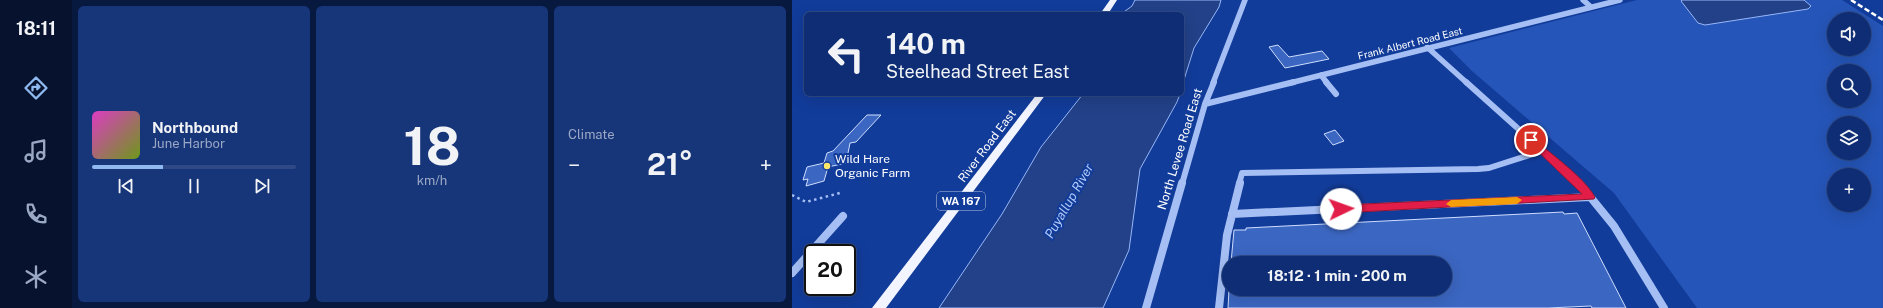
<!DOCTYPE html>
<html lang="en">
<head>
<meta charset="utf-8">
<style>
	:root { --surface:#0e2d74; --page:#173579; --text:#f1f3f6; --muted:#9ba8c5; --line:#2e4986; --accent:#90b9f0 }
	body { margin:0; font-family:"Public Sans",sans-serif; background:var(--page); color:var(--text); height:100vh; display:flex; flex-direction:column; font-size:15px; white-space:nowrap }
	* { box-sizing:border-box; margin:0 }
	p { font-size:13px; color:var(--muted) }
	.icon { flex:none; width:22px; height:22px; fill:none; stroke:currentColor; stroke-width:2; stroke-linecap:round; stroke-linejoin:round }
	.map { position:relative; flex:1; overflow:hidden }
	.sheet { display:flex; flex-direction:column; gap:6px; padding:6px; background:#081940; width:720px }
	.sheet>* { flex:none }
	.guide { position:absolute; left:12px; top:12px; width:380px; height:84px; border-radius:6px; box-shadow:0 4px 16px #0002,0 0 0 1px var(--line); background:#0e2d74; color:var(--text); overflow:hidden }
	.tools { position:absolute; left:1035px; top:12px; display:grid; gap:8px }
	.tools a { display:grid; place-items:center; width:44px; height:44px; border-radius:50%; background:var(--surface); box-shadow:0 4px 16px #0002,0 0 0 1px var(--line); font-size:20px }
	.speed { position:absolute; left:12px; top:244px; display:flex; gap:8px; font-size:20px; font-weight:700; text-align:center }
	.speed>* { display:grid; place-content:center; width:52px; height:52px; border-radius:50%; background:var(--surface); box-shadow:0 4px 16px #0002,0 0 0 1px var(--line); line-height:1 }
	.speed .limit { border:2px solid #111; border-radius:6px; background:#fff; color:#111 }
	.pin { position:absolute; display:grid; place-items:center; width:34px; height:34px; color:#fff; margin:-17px; border:2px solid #fff; border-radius:50%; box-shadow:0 1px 4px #0007 }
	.me { position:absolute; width:44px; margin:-22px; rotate:87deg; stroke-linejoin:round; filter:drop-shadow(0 0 3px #0008) }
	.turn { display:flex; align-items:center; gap:14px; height:84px; padding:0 16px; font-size:18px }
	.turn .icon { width:52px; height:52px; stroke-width:2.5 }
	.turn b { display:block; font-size:28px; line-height:34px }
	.big { font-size:30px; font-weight:700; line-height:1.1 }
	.sheet .card { flex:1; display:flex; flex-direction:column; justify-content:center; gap:6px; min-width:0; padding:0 14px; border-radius:6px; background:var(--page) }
	.sheet .dial { align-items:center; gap:0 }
	.dial b { font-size:52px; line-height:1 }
	.song { display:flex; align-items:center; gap:12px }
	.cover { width:48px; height:48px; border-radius:6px; background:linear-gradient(135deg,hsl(310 70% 55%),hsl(80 70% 35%)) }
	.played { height:4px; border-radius:2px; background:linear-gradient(90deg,var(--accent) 35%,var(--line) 35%) }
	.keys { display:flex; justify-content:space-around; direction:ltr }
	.heat { display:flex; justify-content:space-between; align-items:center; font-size:22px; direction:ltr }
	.sheet .tiles { flex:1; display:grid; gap:6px; grid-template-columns:repeat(3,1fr) }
	.trip { position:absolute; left:430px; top:256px; width:230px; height:40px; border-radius:20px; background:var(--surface); box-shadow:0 4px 16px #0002,0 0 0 1px var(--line); font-weight:700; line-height:40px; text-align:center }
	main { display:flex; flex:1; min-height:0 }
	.menu { display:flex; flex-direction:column; width:72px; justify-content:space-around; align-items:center; background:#06122e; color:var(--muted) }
	.menu .icon { width:28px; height:28px }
	.menu .on { color:var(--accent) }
	.menu b { font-size:18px; color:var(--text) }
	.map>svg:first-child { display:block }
	.green { fill:#2555b8; fill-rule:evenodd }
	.water { fill:#224188; stroke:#97b7f7 }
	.building { fill:#3b66c1; stroke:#ceddfd }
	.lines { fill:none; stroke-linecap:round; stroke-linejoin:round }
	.path { stroke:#a5bff4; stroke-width:2.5; stroke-dasharray:2.5 3.5; stroke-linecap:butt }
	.minor-far2 { stroke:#a5bff4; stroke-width:5.5 }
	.minor-far1 { stroke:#a5bff4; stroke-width:6 }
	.minor { stroke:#a5bff4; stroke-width:8 }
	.major { fill:#f2f5ff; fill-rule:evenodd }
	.rail { stroke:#fff; stroke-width:2.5; stroke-dasharray:5.5 2.5; stroke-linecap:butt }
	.route { fill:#e11d48; stroke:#92132f }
	.slow { fill:#f59e0b }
	.poi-dot { fill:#ffe768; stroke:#123c9a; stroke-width:1.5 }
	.labels { text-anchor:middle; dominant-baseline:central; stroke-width:4; stroke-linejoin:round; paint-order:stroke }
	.far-street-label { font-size:10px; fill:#fff; stroke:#123c9a }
	.shield { fill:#123c9a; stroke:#b8c4e1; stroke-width:1 }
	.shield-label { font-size:11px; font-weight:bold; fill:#fff }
	.street-label { font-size:12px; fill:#fff; stroke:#123c9a }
	.poi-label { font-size:12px; fill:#fff; stroke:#123c9a; text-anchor:start }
	.water-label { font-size:13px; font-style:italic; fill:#b2cafa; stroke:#123c9a }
</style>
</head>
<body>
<main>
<nav class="menu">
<b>18:11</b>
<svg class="icon on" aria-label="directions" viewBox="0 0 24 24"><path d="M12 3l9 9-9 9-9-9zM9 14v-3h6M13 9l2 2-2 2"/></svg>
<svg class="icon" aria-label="music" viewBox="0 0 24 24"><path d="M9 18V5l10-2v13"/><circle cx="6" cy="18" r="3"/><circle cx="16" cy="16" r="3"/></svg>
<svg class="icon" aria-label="phone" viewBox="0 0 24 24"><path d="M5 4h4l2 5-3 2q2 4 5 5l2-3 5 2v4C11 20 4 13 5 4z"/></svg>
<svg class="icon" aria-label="climate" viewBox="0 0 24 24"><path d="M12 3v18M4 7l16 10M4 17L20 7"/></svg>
</nav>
<section class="sheet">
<div class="tiles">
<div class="card">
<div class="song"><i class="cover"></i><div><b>Northbound</b><p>June Harbor</p></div></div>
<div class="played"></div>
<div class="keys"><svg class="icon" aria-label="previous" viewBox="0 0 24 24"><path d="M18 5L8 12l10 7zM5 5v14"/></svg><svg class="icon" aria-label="pause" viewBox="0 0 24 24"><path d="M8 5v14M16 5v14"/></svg><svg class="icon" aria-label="next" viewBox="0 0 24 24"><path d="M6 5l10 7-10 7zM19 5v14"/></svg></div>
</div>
<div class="card dial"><b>18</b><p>km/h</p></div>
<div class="card"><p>Climate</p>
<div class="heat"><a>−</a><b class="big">21°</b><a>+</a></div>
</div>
</div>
</section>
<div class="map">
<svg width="1091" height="308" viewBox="0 0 1091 308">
	<rect width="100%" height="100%" fill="#123c9a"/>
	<path class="green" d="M 845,0 L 1050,0 L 1091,26 L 1091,308 L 905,308 L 822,193 L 680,71 L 657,48 ZM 1042,19 L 1072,19 L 1072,49 L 1042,49 ZM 1042,71 L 1072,71 L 1072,101 L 1042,101 ZM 1042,123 L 1072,123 L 1072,153 L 1042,153 ZM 1042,175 L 1072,175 L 1072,205 L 1042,205 Z"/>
	<path class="water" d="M 343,0 L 429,0 L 427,7 L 402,48 L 390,86 L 390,14 L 329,14 L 340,6 Z
		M 890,0 L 1012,0 L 1019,6 L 1016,9 L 913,25 L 906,23 L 889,1 Z
		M 291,94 L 388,94 L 385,102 L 348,169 L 337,250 L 311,308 L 147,308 L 210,214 L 249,147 Z"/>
	<path class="building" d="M 486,45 L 497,57 L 530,51 L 537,59 L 493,68 L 477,47 Z
		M 75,115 L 89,115 L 64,142 L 58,143 L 54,163 L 36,167 L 32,181 L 14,186 L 16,179 L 11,180 L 15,167 L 32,163 L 35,153 L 41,151 Z
		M 543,130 L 552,141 L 541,145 L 532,134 Z
		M 771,212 L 772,214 L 785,213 L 834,308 L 800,308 L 799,306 L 756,308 L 436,308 L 437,289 L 653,289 L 653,263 L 439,263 L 442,230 L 454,230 L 454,228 Z"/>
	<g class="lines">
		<path class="path" d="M 0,195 L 14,202 L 48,193"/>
		<path class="minor-far2" d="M 791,0 L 799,7
			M 635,47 L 675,83
			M 529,75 L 535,83
			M 421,83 L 453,0
			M 498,83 L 828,0"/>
		<path class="minor-far1" d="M 534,82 L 544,94
			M 674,82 L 788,184
			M 413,104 L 502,82
			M 390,184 L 413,104 L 422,82
			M 447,184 L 450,173 L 686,169 L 697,168 L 750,151"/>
		<path class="minor" d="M 787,183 L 822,226 L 872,308
			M 440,214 L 798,197
			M 0,273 L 51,216
			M 354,308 L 390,183
			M 427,308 L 435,235 L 448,183"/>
		<path class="major" d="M 318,0 L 325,0 L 316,14 L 308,14 Z
			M 245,94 L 254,94 L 94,308 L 80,308 Z"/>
		<path class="rail" d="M 1059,0 L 1091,20"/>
	</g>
	<path class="route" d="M 739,138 L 742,139 C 760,155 791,176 803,197 L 802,199 L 549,213 L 544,209 L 549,205 L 790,194 L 736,142 L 734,140 Z"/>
	<path class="slow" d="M 725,197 L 730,200 L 725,204 L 659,207 L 654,204 L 659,200 Z"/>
	<circle class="poi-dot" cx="35" cy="166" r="4"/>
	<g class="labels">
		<g class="far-street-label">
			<text transform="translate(618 43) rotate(-14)">Frank Albert Road East</text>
		</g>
		<rect class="shield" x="145" y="192" width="48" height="18" rx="3"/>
		<g class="shield-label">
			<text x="169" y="201">WA 167</text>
		</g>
		<g class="street-label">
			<text transform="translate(195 146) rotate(-53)">River Road East</text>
			<text transform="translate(388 149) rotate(-73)">North Levee Road East</text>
		</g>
		<g class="poi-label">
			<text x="43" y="159">Wild Hare<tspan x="43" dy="14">Organic Farm</tspan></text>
		</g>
		<g class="water-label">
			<text transform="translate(277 201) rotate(-60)">Puyallup River</text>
		</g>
	</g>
</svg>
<div class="tools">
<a><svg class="icon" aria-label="sound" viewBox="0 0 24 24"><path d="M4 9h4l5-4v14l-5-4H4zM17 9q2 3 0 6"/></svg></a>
<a><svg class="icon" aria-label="search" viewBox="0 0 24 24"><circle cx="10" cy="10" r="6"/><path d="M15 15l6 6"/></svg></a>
<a><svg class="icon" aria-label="layers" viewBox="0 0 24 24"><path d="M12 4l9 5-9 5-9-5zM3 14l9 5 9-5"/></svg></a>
<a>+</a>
</div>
<div class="speed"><div class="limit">20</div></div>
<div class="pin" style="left:739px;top:140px;background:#d93025"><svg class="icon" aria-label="arrive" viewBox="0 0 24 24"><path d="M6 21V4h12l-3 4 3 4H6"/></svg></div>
<svg class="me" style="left:549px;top:209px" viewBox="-20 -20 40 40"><circle r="19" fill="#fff"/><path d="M0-13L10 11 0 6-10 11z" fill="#e11d48"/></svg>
<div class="trip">18:12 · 1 min · 200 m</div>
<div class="guide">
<div class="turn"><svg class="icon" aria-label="left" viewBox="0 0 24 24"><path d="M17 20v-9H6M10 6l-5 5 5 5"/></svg><div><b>140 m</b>Steelhead Street East</div></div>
</div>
</div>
</main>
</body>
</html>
